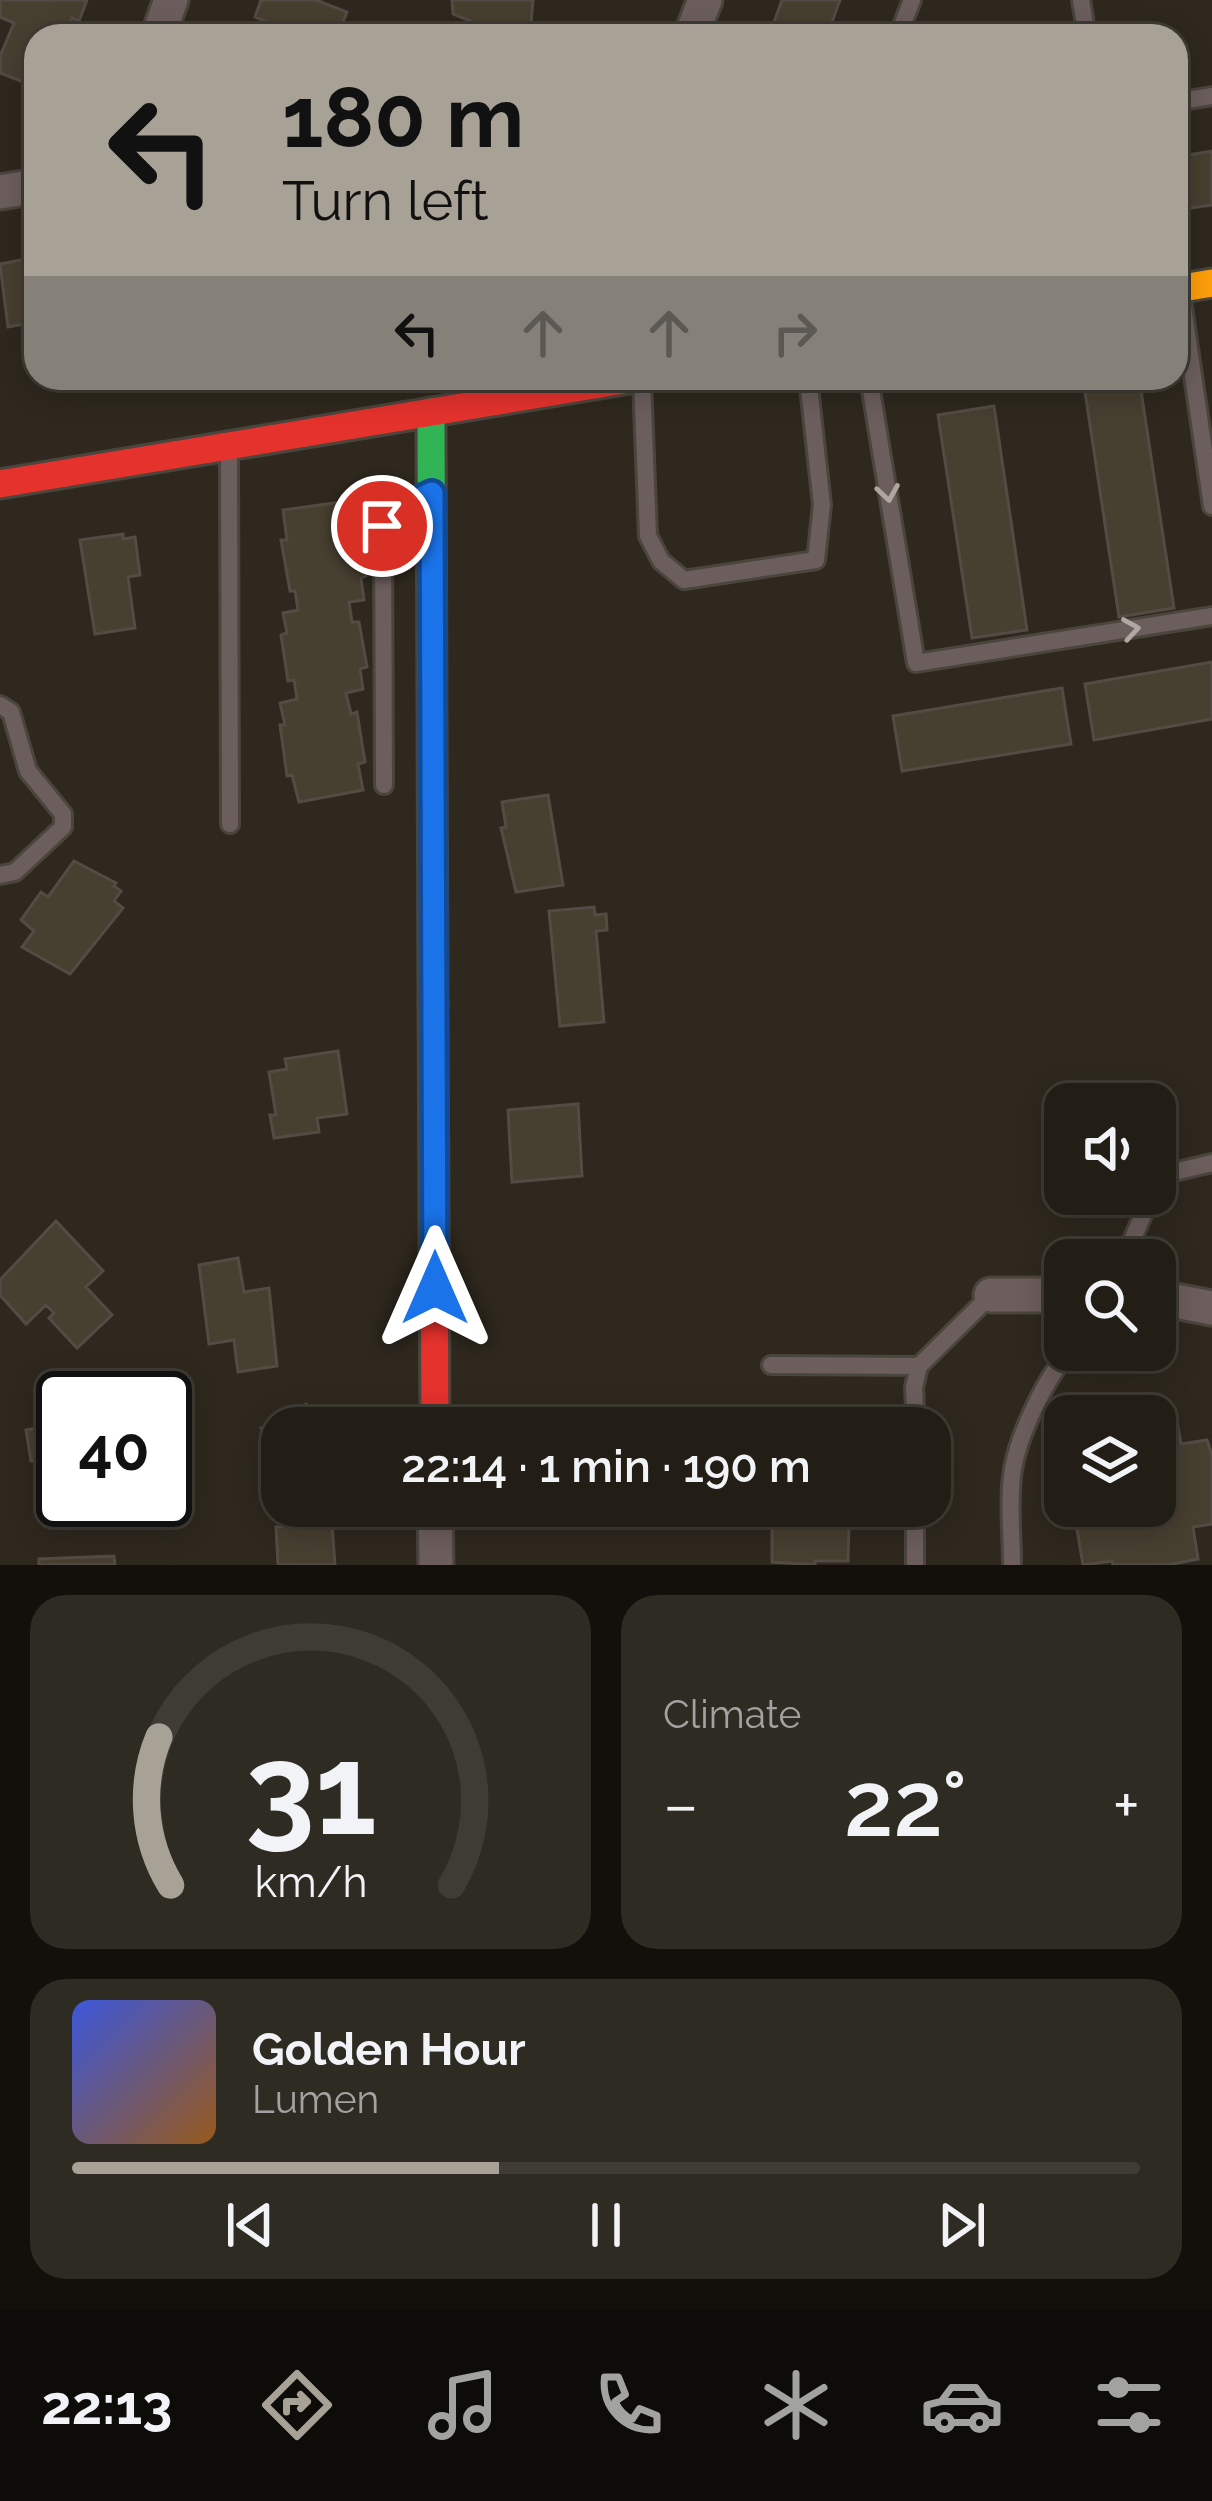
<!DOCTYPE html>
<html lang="en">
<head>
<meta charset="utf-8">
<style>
	:root { --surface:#221e16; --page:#2e2b23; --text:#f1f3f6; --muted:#a2a2a1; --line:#3f3c35; --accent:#a7a196 }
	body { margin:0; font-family:Raleway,sans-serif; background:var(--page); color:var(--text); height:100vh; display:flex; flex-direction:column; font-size:45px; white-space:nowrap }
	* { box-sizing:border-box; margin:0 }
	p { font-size:39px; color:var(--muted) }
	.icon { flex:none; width:66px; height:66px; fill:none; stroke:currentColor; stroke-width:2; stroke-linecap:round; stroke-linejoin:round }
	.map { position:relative; height:1565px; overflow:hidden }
	.side { display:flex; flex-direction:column; gap:30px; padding:30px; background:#13100c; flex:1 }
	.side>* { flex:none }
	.top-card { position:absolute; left:24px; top:24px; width:1164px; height:366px; border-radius:36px; box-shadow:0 6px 30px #0003,0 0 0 3px var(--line); background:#a7a196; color:#111; overflow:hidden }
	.fabs { position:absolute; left:1044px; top:1083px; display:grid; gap:24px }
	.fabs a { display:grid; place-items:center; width:132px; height:132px; border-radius:24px; background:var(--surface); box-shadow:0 6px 30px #0003,0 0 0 3px var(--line); font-size:60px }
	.speed { position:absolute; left:36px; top:1371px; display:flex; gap:24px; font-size:60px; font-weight:700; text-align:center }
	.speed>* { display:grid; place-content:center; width:156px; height:156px; border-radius:50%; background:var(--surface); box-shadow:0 6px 30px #0003,0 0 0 3px var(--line); line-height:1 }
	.speed .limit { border:6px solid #111; border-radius:18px; background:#fff; color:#111 }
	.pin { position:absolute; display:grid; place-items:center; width:102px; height:102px; color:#fff; margin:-51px; border:6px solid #fff; border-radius:50%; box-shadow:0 3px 12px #0007 }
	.me { position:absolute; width:132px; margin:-66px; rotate:0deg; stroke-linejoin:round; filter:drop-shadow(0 0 9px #0008) }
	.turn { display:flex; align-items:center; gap:42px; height:252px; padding:0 60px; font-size:54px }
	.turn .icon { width:156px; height:156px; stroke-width:2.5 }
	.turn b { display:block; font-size:84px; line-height:102px }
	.lanes { display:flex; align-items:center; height:114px; padding:0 60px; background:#0003; justify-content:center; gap:60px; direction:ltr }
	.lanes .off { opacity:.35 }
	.big { font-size:90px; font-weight:600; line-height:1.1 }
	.side .tile { flex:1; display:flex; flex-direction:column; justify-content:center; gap:18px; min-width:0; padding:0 42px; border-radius:36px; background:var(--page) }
	.side .dial { align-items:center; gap:0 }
	.dial svg { height:312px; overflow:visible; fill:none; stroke:var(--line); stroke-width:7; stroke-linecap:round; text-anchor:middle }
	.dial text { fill:var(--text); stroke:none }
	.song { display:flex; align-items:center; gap:36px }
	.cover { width:144px; height:144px; border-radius:18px; background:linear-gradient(135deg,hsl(230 70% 55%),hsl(30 70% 35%)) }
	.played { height:12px; border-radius:6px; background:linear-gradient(90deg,var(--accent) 40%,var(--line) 40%) }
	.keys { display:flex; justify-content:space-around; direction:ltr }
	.heat { display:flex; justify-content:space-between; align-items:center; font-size:66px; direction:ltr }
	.side .tiles { flex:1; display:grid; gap:30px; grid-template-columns:1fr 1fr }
	.tile:last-child { grid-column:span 2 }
	.trip { position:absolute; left:261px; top:1407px; width:690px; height:120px; border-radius:36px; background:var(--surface); box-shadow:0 6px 30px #0003,0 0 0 3px var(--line); font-weight:600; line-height:120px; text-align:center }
	.tabs { display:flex; height:192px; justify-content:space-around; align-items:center; background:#0e0c09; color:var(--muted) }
	.tabs .icon { width:84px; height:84px }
	.tabs .on { color:var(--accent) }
	.tabs b { font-size:54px; color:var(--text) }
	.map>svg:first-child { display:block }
	.building { fill:#473f30; stroke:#524c44; stroke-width:3 }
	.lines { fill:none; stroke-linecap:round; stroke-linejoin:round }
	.lane-casing { stroke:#4a453d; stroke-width:22 }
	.street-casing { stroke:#4a453d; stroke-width:39 }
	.fast-casing { stroke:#4a453d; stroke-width:33 }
	.slow-casing { stroke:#4a453d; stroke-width:33 }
	.jam-casing { stroke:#4a453d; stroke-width:33 }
	.lane { stroke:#6c5e5d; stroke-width:16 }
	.street { stroke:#6c5e5d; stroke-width:33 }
	.fast { stroke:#30b455; stroke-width:27 }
	.slow { stroke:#ff9f0a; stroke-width:27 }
	.jam { stroke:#e5322d; stroke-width:27 }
	.oneway { stroke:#b0a7a0 }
	.route-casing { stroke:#114b97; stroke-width:30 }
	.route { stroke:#1a73e8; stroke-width:21 }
</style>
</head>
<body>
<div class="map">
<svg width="1212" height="1565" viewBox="0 0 1212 1565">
	<rect width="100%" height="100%" fill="#2e281e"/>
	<path class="building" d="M 0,0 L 87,0 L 79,21 L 72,18 L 65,36 L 36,36 L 36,87 L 0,73 L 0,56 L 14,23 L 0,17 Z
		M 261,0 L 316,0 L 347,12 L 337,36 L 301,36 L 255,17 Z
		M 452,0 L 533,0 L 530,36 L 507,36 L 453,14 Z
		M 782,0 L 840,0 L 827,36 L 769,36 Z
		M 1212,151 L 1212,205 L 1176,210 L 1176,157 Z
		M 31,258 L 33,269 L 36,269 L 36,322 L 8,327 L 0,264 Z
		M 1140,384 L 1174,608 L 1119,617 L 1085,392 Z
		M 994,406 L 1027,630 L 972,638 L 938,415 Z
		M 349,501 L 353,527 L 360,527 L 366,576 L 361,578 L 364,600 L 349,602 L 352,622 L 359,622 L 367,667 L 360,669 L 363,689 L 346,693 L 351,714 L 357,712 L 365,762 L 358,764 L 363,790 L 299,802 L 292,775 L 287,776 L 280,725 L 285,725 L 280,703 L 297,699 L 294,680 L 288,681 L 281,635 L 287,633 L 283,613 L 298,610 L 295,591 L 290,591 L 281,540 L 287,540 L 283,510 Z
		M 123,534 L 123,539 L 135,537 L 140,575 L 128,577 L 135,628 L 95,634 L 80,540 Z
		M 1212,662 L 1212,719 L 1094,740 L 1085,684 Z
		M 1062,688 L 1071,744 L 902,771 L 893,716 Z
		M 548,795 L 563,885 L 516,892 L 501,828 L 506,827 L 502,802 Z
		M 74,861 L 116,883 L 114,886 L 121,891 L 114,901 L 123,908 L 70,974 L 22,947 L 34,931 L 21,920 L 41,892 L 48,897 Z
		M 594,907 L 595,915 L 606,914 L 607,930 L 596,931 L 604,1022 L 560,1026 L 549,911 Z
		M 338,1051 L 347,1114 L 317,1118 L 319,1132 L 274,1138 L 270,1115 L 276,1115 L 269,1072 L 287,1069 L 285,1059 Z
		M 578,1104 L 582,1176 L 512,1182 L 508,1110 Z
		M 56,1221 L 103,1271 L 86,1287 L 112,1315 L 77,1348 L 49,1318 L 54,1313 L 46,1305 L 26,1324 L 0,1295 L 0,1280 Z
		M 238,1258 L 244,1292 L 269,1288 L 277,1366 L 238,1372 L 234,1340 L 209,1344 L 199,1265 Z
		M 306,1404 L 319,1428 L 282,1428 L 282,1458 L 278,1460 L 261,1428 Z
		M 1176,1415 L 1181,1444 L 1207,1440 L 1212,1455 L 1212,1524 L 1193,1527 L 1198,1559 L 1168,1565 L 1113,1565 L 1112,1561 L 1083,1565 L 1073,1506 L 1155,1506 L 1155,1418 Z
		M 63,1423 L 63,1500 L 96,1500 L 100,1521 L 61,1528 L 48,1458 L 31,1461 L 26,1430 Z
		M 772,1506 L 861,1506 L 860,1526 L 849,1526 L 848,1561 L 815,1561 L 815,1565 L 772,1562 Z
		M 332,1524 L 335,1565 L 278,1565 L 276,1527 Z
		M 114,1556 L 115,1565 L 39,1565 L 39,1559 Z"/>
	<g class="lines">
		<defs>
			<path id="lane" d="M 1081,0 L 1087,36
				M 898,36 L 912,0
				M 1176,102 L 1212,96
				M 1181,293 L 1212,506
				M 869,378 L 916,663 L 1212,616
				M 642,379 L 648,536 L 661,561 L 684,580 L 816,560 L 822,505 L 808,378
				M 229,452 L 230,824
				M 0,705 L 11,712 L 28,771 L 63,814 L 63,827 L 15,872 L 0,875
				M 384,785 L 383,526 L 388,513 L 428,494
				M 1155,1190 L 1174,1172 L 1212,1163
				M 1128,1260 L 1133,1238 L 1152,1194
				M 771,1365 L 919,1366
				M 916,1428 L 914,1387 L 919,1366 L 991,1295
				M 915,1565 L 915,1506
				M 1012,1565 C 1012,1534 1008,1499 1013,1469 C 1019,1435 1047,1373 1072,1350"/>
			<path id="street" d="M 158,36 L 171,0
				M 691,36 L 705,0
				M 0,192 L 36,186
				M 991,1295 L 1065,1295
				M 1155,1297 L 1212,1308
				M 435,1506 L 436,1565"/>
			<path id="fast" d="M 431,412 L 433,1005"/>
			<path id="slow" d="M 1176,289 L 1212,283"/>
			<path id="jam" d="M 0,484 L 636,378
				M 433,1005 L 435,1428"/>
		</defs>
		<use href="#lane" class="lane-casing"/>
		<use href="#street" class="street-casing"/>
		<use href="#fast" class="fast-casing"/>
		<use href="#slow" class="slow-casing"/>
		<use href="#jam" class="jam-casing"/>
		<use href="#lane" class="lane"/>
		<use href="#street" class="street"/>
		<use href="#fast" class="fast"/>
		<use href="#slow" class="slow"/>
		<use href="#jam" class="jam"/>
	</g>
	<defs><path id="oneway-chevron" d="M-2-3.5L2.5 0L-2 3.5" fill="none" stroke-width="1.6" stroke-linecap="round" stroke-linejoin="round" transform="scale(3)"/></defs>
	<g class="oneway">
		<use href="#oneway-chevron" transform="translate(888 493) rotate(81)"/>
		<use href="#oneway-chevron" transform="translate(1131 629) rotate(-9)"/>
	</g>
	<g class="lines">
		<defs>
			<path id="route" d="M 382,526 L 388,513 L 432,493 L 435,1288"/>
		</defs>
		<use href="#route" class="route-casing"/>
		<use href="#route" class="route"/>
	</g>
</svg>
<div class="fabs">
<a><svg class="icon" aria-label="sound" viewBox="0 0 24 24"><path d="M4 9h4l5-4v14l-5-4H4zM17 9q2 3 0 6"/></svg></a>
<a><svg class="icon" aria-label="search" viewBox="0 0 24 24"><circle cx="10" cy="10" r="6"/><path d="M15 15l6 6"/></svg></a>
<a><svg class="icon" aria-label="layers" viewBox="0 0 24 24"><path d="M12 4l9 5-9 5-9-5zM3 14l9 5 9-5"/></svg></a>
</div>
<div class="speed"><div class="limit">40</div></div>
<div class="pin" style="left:382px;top:526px;background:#d93025"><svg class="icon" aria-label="arrive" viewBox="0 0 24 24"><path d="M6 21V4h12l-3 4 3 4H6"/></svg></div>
<svg class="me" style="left:435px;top:1288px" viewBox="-20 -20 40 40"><path d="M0-17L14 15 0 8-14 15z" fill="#1a73e8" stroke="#fff" stroke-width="4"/></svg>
<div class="trip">22:14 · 1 min · 190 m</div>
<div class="top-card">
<div class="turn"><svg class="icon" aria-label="left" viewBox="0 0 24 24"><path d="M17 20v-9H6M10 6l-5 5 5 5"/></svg><div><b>180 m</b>Turn left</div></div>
<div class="lanes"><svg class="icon" aria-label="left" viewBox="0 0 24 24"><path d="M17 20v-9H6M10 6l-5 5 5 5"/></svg><svg class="icon off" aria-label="ahead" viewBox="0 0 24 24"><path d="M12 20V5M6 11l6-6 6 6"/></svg><svg class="icon off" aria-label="ahead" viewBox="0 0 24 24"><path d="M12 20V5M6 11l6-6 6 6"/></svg><svg class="icon off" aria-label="right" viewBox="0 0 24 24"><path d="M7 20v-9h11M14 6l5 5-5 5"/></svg></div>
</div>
</div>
<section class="side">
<div class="tiles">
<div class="tile dial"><svg viewBox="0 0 100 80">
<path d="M14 69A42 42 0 1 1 86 69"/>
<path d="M14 69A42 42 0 0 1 11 31" stroke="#a7a196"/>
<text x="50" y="56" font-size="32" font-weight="700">31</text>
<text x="50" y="72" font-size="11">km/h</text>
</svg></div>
<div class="tile"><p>Climate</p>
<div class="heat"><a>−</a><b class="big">22°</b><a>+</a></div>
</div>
<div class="tile">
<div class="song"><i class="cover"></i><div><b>Golden Hour</b><p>Lumen</p></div></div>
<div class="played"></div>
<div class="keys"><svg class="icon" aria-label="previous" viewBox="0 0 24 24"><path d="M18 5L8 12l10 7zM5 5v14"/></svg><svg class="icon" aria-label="pause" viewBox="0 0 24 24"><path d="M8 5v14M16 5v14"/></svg><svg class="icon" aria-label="next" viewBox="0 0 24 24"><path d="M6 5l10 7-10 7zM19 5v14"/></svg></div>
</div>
</div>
</section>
<nav class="tabs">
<b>22:13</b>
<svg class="icon on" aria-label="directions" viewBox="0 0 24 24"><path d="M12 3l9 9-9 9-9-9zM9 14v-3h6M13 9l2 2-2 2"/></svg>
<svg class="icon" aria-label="music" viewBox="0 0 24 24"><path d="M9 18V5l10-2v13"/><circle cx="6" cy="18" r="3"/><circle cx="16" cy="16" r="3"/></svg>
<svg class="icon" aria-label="phone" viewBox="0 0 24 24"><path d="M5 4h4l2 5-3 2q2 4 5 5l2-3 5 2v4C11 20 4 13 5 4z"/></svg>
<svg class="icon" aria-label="climate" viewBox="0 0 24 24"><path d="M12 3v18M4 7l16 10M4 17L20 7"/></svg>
<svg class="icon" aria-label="car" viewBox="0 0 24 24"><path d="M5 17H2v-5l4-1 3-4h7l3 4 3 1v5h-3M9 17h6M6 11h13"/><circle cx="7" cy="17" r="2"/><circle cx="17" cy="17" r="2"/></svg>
<svg class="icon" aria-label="filters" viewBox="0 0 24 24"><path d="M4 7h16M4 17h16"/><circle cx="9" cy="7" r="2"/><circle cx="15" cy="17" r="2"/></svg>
</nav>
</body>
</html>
